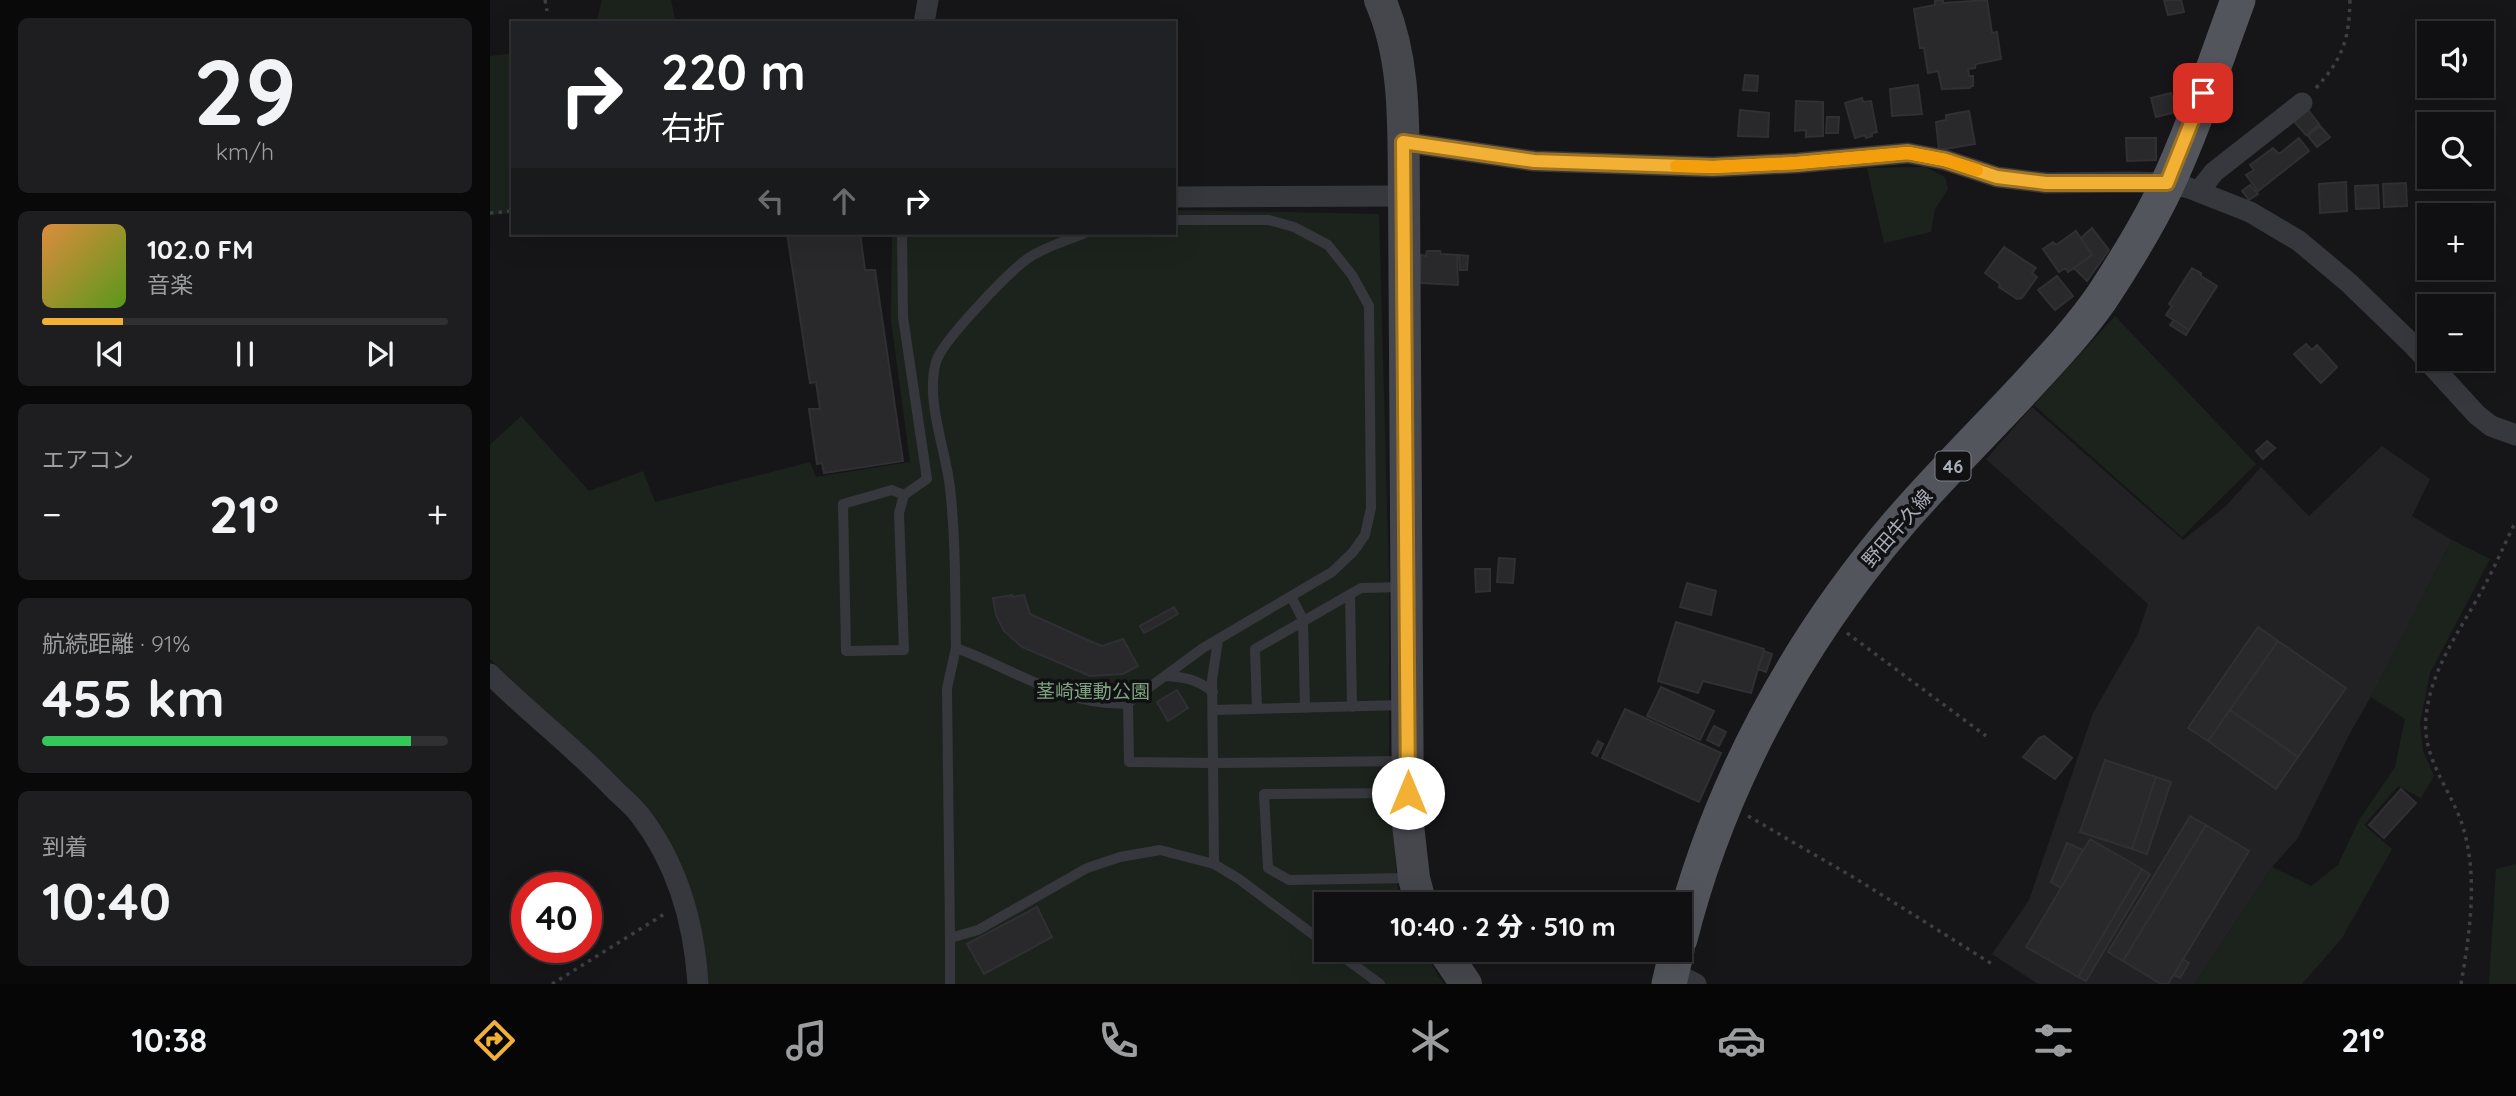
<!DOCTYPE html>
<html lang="ja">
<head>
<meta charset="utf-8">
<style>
	:root { --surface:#101012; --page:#1e1e20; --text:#f1f3f6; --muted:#9c9d9f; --line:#303032; --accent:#f2b134 }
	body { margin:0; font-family:Quicksand,"Noto Sans JP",sans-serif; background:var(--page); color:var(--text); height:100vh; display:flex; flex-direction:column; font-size:26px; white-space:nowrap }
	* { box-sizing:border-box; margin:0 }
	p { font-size:23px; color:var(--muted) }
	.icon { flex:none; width:38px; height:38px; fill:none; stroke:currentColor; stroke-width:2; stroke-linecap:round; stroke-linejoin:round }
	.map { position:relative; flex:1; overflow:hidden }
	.details { display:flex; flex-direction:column; gap:18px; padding:18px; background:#09090a; width:490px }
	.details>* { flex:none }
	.banner { position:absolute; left:21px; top:21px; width:665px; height:214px; border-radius:0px; box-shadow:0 7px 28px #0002,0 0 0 2px var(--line); background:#202124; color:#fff; overflow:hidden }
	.controls { position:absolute; left:1927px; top:21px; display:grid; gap:14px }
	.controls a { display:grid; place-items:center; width:77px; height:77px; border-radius:0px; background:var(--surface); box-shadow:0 7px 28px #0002,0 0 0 2px var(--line); font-size:35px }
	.speed { position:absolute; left:21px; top:872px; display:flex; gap:14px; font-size:35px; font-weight:700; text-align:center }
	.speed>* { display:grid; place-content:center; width:91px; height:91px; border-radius:50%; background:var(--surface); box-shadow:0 7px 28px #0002,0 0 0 2px var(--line); line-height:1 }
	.speed .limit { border:10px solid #d22; background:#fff; color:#111 }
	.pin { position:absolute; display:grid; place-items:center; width:60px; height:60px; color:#fff; margin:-30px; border-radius:14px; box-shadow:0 4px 10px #0006 }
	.me { position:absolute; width:77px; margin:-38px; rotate:0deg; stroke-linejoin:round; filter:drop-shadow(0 0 5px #0008) }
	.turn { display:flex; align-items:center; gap:24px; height:147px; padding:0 35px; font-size:32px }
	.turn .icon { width:91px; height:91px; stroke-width:2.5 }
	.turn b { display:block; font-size:49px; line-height:60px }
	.lanes { display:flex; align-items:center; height:66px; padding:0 35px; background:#0003; justify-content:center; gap:35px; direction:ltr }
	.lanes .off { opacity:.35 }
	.big { font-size:52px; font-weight:800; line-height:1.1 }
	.details .tile { flex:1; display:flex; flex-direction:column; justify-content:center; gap:10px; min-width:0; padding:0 24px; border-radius:10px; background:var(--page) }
	.details .dial { align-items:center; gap:0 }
	.dial b { font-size:91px; line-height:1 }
	.song { display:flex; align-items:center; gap:21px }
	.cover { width:84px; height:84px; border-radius:10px; background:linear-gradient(135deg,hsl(30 70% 55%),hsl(90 70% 35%)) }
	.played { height:7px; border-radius:4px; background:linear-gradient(90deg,var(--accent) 20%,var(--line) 20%) }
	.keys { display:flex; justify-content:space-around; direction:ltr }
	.heat { display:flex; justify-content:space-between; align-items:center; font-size:38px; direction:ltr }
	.charge { height:10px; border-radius:5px; background:linear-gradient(90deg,#34c759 91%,var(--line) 0) }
	.trip { position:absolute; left:824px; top:892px; width:378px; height:70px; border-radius:0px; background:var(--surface); box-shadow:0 7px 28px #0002,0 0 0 2px var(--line); font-weight:800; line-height:70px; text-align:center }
	.tabs { display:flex; height:112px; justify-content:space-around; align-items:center; background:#060607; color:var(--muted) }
	.tabs .icon { width:49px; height:49px }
	.tabs .active { color:var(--accent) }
	.tabs b { font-size:32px; color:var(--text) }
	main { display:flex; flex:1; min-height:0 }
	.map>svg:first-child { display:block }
	.built { fill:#222225 }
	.green { fill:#1c231d }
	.building { fill:#29292c; stroke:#303034; stroke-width:2 }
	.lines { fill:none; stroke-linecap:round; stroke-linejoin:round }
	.path { stroke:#3d3f44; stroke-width:3.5; stroke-dasharray:3.5 5; stroke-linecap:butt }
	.lane { stroke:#37383d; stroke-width:10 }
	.street { stroke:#37383d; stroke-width:21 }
	.secondary { stroke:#45474d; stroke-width:32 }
	.primary { stroke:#53555c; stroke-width:35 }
	.route-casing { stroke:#9d7322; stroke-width:18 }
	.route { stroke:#f2b134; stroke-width:12 }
	.slow { stroke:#f59e0b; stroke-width:12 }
	.labels { text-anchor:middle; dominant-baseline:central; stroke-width:7; stroke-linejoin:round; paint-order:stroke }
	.shield { fill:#111113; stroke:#7b7e86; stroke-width:2 }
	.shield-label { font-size:18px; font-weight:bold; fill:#a8adb8 }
	.street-label { font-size:19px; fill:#a8adb8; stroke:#111113 }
	.park-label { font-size:19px; fill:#7fa381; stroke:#111113 }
</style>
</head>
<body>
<main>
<section class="details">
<div class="tile dial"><b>29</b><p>km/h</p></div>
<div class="tile">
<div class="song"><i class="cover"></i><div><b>102.0 FM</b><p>音楽</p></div></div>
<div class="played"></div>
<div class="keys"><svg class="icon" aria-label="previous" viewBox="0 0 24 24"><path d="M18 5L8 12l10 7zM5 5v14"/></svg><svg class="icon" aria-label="pause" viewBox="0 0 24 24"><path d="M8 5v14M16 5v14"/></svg><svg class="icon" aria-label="next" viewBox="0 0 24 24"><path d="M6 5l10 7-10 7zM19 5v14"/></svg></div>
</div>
<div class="tile"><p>エアコン</p>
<div class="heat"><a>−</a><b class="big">21°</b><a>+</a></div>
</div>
<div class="tile"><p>航続距離 · 91%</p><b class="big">455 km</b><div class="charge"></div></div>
<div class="tile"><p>到着</p><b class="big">10:40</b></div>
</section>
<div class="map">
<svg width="2026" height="984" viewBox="0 0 2026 984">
	<rect width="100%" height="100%" fill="#161618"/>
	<path class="built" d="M 1542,407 L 1693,540 L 1736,506 L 1771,467 L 1819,516 L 1892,446 L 1940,479 L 1922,516 L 1962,540 L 1887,686 L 1859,735 L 1808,838 L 1782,867 L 1705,984 L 1548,984 L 1502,954 L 1539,900 L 1603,713 L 1648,634 L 1658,604 L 1496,459 Z"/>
	<path class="green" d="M 112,0 L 181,0 L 186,23 L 106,23 Z
		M 23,53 L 23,213 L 0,215 L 0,56 Z
		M 1435,167 L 1455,177 L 1458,189 L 1445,209 L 1441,232 L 1394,243 L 1377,168 Z
		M 684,210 L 889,214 L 899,577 L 899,786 L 908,892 L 913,905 L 836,905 L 836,950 L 932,950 L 954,984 L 214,984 L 210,926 L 110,764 L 0,659 L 0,445 L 31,416 L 99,491 L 153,471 L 165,502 L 320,462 L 326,477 L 420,462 L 401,320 L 402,233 L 684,233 Z
		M 1625,316 L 1766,464 L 1692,537 L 1544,405 Z
		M 1962,540 L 2000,559 L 1940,673 L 1930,723 L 1933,751 L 1944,776 L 1931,798 L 1908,786 L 1874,825 L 1902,849 L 1852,938 L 1812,984 L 1705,984 L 1782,867 L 1821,886 L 1848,865 L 1869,820 L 1905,767 L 1915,719 L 1881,697 Z
		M 2026,864 L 2026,984 L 1999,984 L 2006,869 Z"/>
	<path class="building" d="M 1453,0 L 1453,3 L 1497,0 L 1502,33 L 1507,32 L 1511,59 L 1486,64 L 1485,68 L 1478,69 L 1479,76 L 1483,76 L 1483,86 L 1481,86 L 1480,88 L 1452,89 L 1448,71 L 1438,73 L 1434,48 L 1430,48 L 1424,9 L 1445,5 L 1445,1 Z
		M 1674,0 L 1691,0 L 1694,12 L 1678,15 Z
		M 1255,75 L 1268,76 L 1267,91 L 1253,90 Z
		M 1428,85 L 1432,114 L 1402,116 L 1400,89 Z
		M 1681,93 L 1686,112 L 1666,117 L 1661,98 Z
		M 1372,98 L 1373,102 L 1381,101 L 1387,132 L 1382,133 L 1382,136 L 1376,138 L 1375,135 L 1365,138 L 1355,103 Z
		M 1306,101 L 1333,102 L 1333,136 L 1316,137 L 1316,130 L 1305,131 Z
		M 1816,107 L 1829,124 L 1816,135 L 1801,118 Z
		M 1250,110 L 1279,113 L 1278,137 L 1248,136 Z
		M 1479,111 L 1485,144 L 1449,150 L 1446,122 L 1456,120 L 1456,115 Z
		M 1337,117 L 1349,117 L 1348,133 L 1336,133 Z
		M 1830,126 L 1840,137 L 1827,147 L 1818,136 Z
		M 1636,138 L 1666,138 L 1666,160 L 1637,161 Z
		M 1809,138 L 1819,151 L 1768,191 L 1756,175 L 1764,170 L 1760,165 L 1783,148 L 1789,154 Z
		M 1856,182 L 1857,211 L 1830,213 L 1829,184 Z
		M 1916,183 L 1917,206 L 1894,207 L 1893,184 Z
		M 1760,185 L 1768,194 L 1759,200 L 1752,191 Z
		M 1888,185 L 1889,208 L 1866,209 L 1865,186 Z
		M 1602,228 L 1619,250 L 1597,281 L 1584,268 L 1602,255 L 1591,238 Z
		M 1586,231 L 1602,255 L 1578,272 L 1575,268 L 1569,272 L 1553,249 L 1563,242 L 1566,245 Z
		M 297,233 L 370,233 L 375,270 L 385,270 L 413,461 L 334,473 L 332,463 L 327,464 L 319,409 L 330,409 L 326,382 L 320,383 Z
		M 1514,247 L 1546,268 L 1542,273 L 1547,277 L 1532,298 L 1527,299 L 1509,287 L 1510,284 L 1495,273 Z
		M 937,251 L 950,251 L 951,254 L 967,255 L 968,285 L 930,283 L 931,255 L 936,256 Z
		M 969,255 L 978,256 L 977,270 L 970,270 Z
		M 1702,268 L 1711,273 L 1711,276 L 1727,286 L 1699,330 L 1676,315 L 1682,306 L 1679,304 Z
		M 1567,276 L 1583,296 L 1565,310 L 1548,290 Z
		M 1684,320 L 1699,330 L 1696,335 L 1680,325 Z
		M 1816,344 L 1822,350 L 1827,345 L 1847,367 L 1831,383 L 1804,354 Z
		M 1777,441 L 1785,448 L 1773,459 L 1766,451 Z
		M 1009,558 L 1025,559 L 1023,583 L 1007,582 Z
		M 985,569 L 1000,569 L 1000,591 L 986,592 Z
		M 1197,583 L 1226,591 L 1221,615 L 1190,607 Z
		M 522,595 L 523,597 L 534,595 L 540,614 L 602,642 L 612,646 L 633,639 L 648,666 L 633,674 L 600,676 L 532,647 L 514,631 L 506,615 L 503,598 Z
		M 684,607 L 688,614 L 654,633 L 650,626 Z
		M 1186,622 L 1274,649 L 1261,693 L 1213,681 L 1208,693 L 1168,681 Z
		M 1768,627 L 1788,641 L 1718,741 L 1698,728 Z
		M 1788,641 L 1856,688 L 1808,757 L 1740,710 Z
		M 1274,651 L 1282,654 L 1276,672 L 1268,669 Z
		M 1171,687 L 1224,711 L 1210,740 L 1157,716 Z
		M 687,690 L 698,708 L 678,721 L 667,702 Z
		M 1135,709 L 1231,753 L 1209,802 L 1112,758 Z
		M 1740,710 L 1808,757 L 1786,789 L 1718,741 Z
		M 1224,726 L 1236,732 L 1229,746 L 1217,740 Z
		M 1554,736 L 1582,758 L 1565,779 L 1533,757 L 1549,738 Z
		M 1108,741 L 1113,744 L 1107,756 L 1102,753 Z
		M 1615,760 L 1666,777 L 1642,849 L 1590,832 Z
		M 1666,777 L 1681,782 L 1657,854 L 1642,849 Z
		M 1911,789 L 1926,803 L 1894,838 L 1879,825 Z
		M 1700,816 L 1716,825 L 1633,961 L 1618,952 Z
		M 1716,825 L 1759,851 L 1678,984 L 1671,984 L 1633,961 Z
		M 1600,839 L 1652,869 L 1588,977 L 1536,947 Z
		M 1577,843 L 1593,850 L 1571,888 L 1561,882 Z
		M 1652,869 L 1660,874 L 1596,981 L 1588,977 Z
		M 547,907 L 562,937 L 494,974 L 477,944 Z
		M 1693,959 L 1699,963 L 1690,978 L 1684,975 Z"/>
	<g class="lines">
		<path class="path" d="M 55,0 L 57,11
			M 1826,88 C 1853,58 1859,40 1860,0
			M 0,213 L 23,211
			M 1357,633 L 1496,736
			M 1258,816 L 1368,880 L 1502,964
			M 62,984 L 176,913
			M 1971,984 C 1980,932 1989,873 1971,821 C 1958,786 1932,757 1936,717 C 1940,671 1969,632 1991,592 C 2004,569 2014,545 2026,521"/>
		<path class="lane" d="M 412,233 L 413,317 L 437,479 L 414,495 L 409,513 L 414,650 L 356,651 L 353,504 L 402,490 L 414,495
			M 860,594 L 862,707
			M 801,596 L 813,620 L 815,708
			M 728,640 L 722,680 L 723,763 L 915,761
			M 466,648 C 465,594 466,541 460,488 C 456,450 435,400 446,362 C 452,341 518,273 537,259 C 553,247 577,241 595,233
			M 675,676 C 694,677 707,679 723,692
			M 638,703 L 713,648 L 842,572 L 863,552 L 875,535 L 881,508 L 879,306 L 862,275 L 838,245 L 804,227 L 779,220 L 684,220
			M 767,709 L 765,649 L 871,588 L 913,587
			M 723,710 L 914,705
			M 916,793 L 774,794 L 778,868 L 799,880 L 921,878
			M 460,938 L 457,688 L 466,648 C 522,668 577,708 638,703 L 639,762 L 723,763 L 724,864
			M 844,950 L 890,984
			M 460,984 L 460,938 L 488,930 L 597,868 L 630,857 L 670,850 L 724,864 L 749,879 L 836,944"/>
		<path class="street" d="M 434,23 L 438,0
			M 913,142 L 1044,161 L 1222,167 L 1307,163 L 1418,153 L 1455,160 L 1507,177 L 1556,183 L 1640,182 L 1677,183 L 1699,188 L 1760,212 L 1809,241 L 1859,283 L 1923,345 L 1987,415 L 2001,426 L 2026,435
			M 1709,191 L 1724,172 L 1812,103
			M 684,197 L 914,196
			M 0,674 C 38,712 81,745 119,784 C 128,794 140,803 149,814 C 188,864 204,922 208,984
			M 1182,972 L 1206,984"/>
		<path class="secondary" d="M 890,0 C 917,61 913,131 914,196 L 918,825 L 924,878 L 931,905
			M 953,950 L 976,984"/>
		<path class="primary" d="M 1190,939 C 1228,788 1306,643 1408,524 C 1451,474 1499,427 1544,378 C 1568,352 1592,326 1612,297 C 1635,262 1658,225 1676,187 C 1704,127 1725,62 1748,0
			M 1179,984 L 1187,950"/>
	</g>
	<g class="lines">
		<defs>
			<path id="route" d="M 918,793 L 913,142 L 1044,161 L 1223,167 L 1307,163 L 1418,153 L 1455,160 L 1507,177 L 1556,183 L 1677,183 L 1713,93"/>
		</defs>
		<use href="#route" class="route-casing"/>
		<use href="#route" class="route"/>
		<path class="slow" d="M 1186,166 L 1223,167 L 1307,163 L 1418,153 L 1455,160 L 1487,170"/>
	</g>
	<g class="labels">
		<rect class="shield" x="1445.5" y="451.5" width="35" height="29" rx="5"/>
		<g class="shield-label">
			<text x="1463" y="466">46</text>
		</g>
		<g class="street-label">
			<text transform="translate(1407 528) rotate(-49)">野田牛久線</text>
		</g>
		<g class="park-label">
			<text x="603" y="691">茎崎運動公園</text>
		</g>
	</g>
</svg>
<div class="controls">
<a><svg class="icon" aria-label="sound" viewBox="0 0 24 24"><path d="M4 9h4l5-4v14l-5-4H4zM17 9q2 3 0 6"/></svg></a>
<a><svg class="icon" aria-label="search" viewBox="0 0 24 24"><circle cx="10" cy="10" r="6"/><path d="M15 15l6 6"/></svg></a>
<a>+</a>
<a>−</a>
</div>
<div class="speed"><div class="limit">40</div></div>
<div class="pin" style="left:1713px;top:93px;background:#d93025"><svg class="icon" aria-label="arrive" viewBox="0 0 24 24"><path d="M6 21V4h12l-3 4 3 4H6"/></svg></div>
<svg class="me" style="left:918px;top:793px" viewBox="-20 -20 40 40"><circle r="19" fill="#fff"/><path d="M0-13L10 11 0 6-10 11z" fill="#f2b134"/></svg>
<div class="trip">10:40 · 2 分 · 510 m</div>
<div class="banner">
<div class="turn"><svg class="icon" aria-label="right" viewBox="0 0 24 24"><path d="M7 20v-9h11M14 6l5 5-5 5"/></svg><div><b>220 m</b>右折</div></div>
<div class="lanes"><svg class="icon off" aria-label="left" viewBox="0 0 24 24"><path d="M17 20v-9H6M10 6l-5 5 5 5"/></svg><svg class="icon off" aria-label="ahead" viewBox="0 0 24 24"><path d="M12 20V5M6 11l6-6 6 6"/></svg><svg class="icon" aria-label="right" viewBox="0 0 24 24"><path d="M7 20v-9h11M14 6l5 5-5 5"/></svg></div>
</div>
</div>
</main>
<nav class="tabs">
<b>10:38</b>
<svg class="icon active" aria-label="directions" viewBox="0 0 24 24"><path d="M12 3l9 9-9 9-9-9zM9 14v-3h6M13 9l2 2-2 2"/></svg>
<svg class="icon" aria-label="music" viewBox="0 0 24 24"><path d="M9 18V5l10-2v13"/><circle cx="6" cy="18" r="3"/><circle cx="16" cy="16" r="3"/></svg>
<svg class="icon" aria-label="phone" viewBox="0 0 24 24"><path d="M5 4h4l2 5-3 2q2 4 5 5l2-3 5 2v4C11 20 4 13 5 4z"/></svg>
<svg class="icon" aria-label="climate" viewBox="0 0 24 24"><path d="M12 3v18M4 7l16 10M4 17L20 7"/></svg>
<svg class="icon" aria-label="car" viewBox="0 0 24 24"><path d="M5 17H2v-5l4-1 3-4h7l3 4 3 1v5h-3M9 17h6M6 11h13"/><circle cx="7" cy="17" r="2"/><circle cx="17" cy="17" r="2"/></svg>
<svg class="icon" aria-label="filters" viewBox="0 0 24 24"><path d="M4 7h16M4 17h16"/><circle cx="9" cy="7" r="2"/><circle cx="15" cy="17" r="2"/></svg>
<b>21°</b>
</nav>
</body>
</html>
